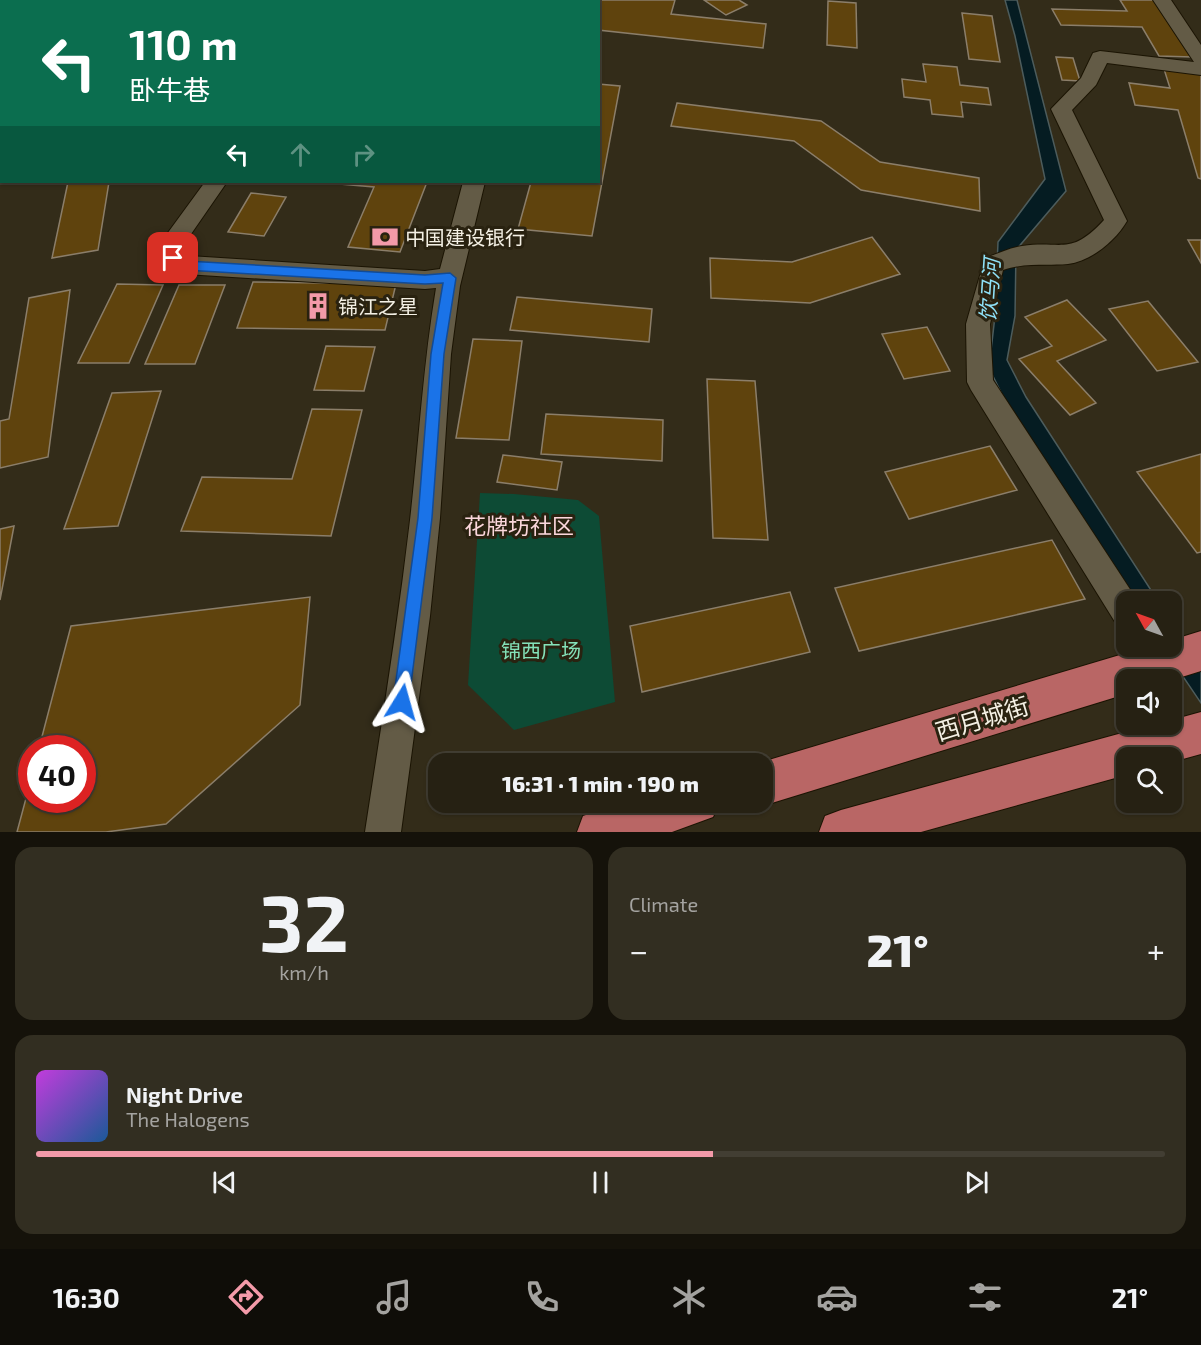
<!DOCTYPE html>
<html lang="en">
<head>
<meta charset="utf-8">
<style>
	:root { --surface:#262113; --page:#322e21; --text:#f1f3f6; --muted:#a4a3a0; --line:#423e33; --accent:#f39aa9 }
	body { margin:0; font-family:"Exo 2","Noto Sans SC",sans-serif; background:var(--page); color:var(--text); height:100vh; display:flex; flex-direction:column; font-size:22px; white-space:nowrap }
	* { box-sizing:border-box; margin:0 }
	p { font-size:20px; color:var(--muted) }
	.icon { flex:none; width:33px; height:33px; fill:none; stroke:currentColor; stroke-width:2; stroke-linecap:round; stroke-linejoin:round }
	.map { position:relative; height:832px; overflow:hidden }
	.sheet { display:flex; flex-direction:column; gap:15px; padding:15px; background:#15120a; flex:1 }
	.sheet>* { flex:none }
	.guide { position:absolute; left:0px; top:0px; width:600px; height:183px; box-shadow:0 2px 4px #0004,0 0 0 2px var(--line); background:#0b6e4f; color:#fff; overflow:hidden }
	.needle { width:39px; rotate:310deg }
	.controls { position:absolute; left:1116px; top:591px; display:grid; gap:12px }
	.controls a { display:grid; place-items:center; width:66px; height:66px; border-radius:12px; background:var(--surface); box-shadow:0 2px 4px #0004,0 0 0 2px var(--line); font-size:30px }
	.speed { position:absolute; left:18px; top:735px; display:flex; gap:12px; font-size:30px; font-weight:700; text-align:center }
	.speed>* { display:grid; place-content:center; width:78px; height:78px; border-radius:50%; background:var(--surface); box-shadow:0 2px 4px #0004,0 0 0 2px var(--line); line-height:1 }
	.speed .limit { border:9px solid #d22; background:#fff; color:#111 }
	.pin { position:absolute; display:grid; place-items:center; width:51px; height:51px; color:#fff; margin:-26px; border-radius:12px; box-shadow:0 3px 9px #0006 }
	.me { position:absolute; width:66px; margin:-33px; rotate:8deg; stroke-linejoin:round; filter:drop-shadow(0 0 4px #0008) }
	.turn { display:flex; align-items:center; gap:21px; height:126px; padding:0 30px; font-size:27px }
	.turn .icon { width:78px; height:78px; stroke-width:2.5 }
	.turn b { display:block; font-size:42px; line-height:51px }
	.lanes { display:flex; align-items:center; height:57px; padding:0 30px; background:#0003; justify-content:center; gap:30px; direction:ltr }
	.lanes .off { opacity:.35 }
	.big { font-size:45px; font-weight:800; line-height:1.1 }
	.sheet .widget { flex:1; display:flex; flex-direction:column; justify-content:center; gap:9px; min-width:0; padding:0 21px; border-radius:18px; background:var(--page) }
	.sheet .dial { align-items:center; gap:0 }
	.dial b { font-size:78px; line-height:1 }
	.song { display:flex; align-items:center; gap:18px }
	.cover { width:72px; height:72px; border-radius:9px; background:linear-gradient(135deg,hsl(290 70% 55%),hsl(210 70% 35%)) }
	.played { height:6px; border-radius:3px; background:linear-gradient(90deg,var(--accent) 60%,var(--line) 60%) }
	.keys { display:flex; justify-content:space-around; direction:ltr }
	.heat { display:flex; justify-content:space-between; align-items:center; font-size:33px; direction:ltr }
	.sheet .tiles { flex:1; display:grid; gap:15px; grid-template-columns:1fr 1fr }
	.widget:last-child { grid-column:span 2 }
	.trip { position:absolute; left:428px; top:753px; width:345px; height:60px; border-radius:18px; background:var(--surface); box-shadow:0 2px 4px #0004,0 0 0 2px var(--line); font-weight:800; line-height:60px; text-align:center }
	.tab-bar { display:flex; height:96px; justify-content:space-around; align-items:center; background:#0f0d08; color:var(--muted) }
	.tab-bar .icon { width:42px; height:42px }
	.tab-bar .active { color:var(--accent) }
	.tab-bar b { font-size:27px; color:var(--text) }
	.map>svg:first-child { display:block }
	.green { fill:#0d4b35 }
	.water { fill:#051c22; stroke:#4d5c5c; stroke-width:1.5 }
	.building { fill:#5f430d; stroke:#8b7e6a; stroke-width:1.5 }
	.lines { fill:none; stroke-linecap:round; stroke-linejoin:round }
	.minor-casing { stroke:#1b1403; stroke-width:2 }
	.major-casing { stroke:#1b1403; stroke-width:2 }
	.minor { fill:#635b46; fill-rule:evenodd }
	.major { fill:#b96665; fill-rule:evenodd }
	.route { fill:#1a73e8; stroke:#114b97; stroke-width:1.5 }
	.labels { text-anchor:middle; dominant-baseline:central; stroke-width:6; stroke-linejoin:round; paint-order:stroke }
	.poi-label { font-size:20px; fill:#f4f0e4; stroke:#292210; text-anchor:start }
	.park-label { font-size:20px; fill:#84e2ba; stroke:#292210 }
	.water-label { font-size:21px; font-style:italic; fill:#8fe1f7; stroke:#292210 }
	.quarter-label { font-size:22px; fill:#fbd7dc; stroke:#292210 }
	.near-street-label { font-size:24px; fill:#f4f0e4; stroke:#292210 }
</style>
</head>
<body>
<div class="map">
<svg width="1201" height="832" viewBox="0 0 1201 832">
	<rect width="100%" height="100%" fill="#332c19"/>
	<path class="green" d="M 480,493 L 514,494 L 578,500 L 599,516 L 615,702 L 514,730 L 468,685 Z"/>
	<path class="water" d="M 1005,0 L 1017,0 L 1066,191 L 1016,250 L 1015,316 L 1007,360 L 1026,397 L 1158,601 L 1133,601 L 1021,433 L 989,368 L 995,316 L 998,242 L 1045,179 L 1015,36 Z
		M 1172,622 L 1201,667 L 1201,703 L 1163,647 L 1172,646 Z"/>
	<path class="building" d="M 312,0 L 384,0 L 311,2 Z
		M 557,0 L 675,0 L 671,14 L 766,24 L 763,48 L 598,30 L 598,2 Z
		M 704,0 L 739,0 L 747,5 L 726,15 Z
		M 1120,0 L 1155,0 L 1192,57 L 1159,56 L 1142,27 L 1061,25 L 1052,9 L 1127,11 Z
		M 828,1 L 856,3 L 857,48 L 827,45 Z
		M 962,13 L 992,16 L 1000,62 L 969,59 Z
		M 1056,57 L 1073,58 L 1080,81 L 1062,80 Z
		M 923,64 L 957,67 L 960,85 L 988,88 L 991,105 L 961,102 L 963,117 L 932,114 L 930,100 L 904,97 L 902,79 L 926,82 Z
		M 1164,69 L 1201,74 L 1201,179 L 1198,178 L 1178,110 L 1135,105 L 1129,83 L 1170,88 Z
		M 598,84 L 620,86 L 592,236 L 518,229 L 531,182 L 598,182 Z
		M 677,103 L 821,121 L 880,162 L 979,178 L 980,211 L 861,190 L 794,141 L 671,126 Z
		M 68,182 L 109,182 L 98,250 L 52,258 Z
		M 316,182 L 427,182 L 400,252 L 348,247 L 374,187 Z
		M 251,193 L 286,197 L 264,236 L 228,232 Z
		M 872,237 L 900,274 L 810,303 L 711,298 L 710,258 L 792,262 Z
		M 1188,240 L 1201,240 L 1201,263 Z
		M 253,282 L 396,284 L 385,330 L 237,328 Z
		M 117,284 L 163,285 L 129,363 L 78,363 Z
		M 179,285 L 225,285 L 195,364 L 145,364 Z
		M 70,290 L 48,457 L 0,468 L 0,421 L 9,419 L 29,298 Z
		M 517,297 L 652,309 L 649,342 L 510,330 Z
		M 1067,300 L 1106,340 L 1057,361 L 1096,403 L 1070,415 L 1019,359 L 1052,346 L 1025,317 Z
		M 1148,301 L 1198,362 L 1157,371 L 1109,309 Z
		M 927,327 L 950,371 L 904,379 L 882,334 Z
		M 473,339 L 522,341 L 509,440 L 456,438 Z
		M 326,346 L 375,347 L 364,391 L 314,390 Z
		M 707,379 L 755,381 L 768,540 L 713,538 Z
		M 161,391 L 118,526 L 64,529 L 112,393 Z
		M 312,409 L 362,410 L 331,536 L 181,531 L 202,477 L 292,479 Z
		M 546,414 L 663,420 L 662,461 L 541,454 Z
		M 990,446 L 1017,490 L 909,519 L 885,472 Z
		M 1201,454 L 1201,552 L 1197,553 L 1137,472 Z
		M 503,455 L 562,462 L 557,490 L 497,482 Z
		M 14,526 L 0,600 L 0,529 Z
		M 1052,540 L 1085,599 L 859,651 L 835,588 Z
		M 790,592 L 810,652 L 642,692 L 630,626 Z
		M 310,597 L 300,705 L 166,824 L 106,832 L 17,832 L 32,776 L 32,800 L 82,800 L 82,748 L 39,748 L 71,626 Z"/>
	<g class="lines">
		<defs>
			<path id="minor" d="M 1,0 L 19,0 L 2,2 L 2,4 Z
				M 253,0 L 271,0 L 272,2 L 254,2 Z
				M 523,0 L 541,0 L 522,2 Z
				M 1153,0 L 1171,0 L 1201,45 L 1201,75 L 1107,63 L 1096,85 L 1072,110 L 1127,221 C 1116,240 1092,261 1068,264 C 1045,266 1027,262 1003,270 L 990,324 L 993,380 L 1137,600 L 1126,602 L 1126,627 L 1115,622 L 971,390 L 967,382 L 966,324 L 985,258 C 997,254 1009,248 1022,246 C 1062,240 1070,257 1104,220 L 1051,109 L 1081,78 L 1093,53 L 1100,51 L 1194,62 Z
				M 0,19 L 2,19 L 0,34 Z
				M 205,182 L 227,182 L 180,250 L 189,256 L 425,271 L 440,269 L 463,182 L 485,182 L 460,286 L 451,354 L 440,518 L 430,616 L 401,832 L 365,832 C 381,728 398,624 410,520 C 419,442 423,365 436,288 L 425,289 L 185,274 C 170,269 164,263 156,249 Z"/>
			<path id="major" d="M 1201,631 L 1201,671 L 1172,680 L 1126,680 L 1126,694 L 762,806 L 754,802 L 762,802 L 762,764 L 759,764 L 762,762 L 1150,646 L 1172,646 L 1172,640 Z
				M 1201,712 L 1201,754 L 1172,762 L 1172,758 L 1126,758 L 1126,775 L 921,832 L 819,832 L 825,816 L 841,810 L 1155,724 L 1172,724 L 1172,720 Z
				M 623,802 L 720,802 L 713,817 L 672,832 L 577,832 L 583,816 Z"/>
		</defs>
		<use href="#minor" class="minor-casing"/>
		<use href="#major" class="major-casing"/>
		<use href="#minor" class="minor"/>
		<use href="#major" class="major"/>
	</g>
	<path class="route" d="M 173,254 L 187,261 L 425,275 L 450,273 L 456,278 L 444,354 L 432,518 L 408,708 L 402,711 L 396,708 L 393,702 L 418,518 L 431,354 L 443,283 L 425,284 L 185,270 L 167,258 Z"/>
	<defs>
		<symbol id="bank-bare" viewBox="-9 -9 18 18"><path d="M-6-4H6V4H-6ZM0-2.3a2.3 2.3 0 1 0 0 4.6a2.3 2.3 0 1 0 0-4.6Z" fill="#f39aa9" stroke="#292210" stroke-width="2.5" paint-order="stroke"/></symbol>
		<symbol id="building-bare" viewBox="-9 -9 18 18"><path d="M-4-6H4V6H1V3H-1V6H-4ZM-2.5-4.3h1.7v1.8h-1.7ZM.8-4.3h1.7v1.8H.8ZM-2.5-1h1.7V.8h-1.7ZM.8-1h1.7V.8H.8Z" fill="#f39aa9" stroke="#292210" stroke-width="2.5" paint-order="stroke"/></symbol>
	</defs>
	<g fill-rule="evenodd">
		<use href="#bank-bare" x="366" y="218" width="38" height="38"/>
		<use href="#building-bare" x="299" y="287" width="38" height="38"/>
	</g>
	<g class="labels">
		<g class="poi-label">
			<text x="405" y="237">中国建设银行</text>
			<text x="338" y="306">锦江之星</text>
		</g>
		<g class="park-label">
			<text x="541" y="650">锦西广场</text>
		</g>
		<g class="water-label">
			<text transform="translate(989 290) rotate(-86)">饮马河</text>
		</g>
		<g class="quarter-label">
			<text x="519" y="525">花牌坊社区</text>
		</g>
		<g class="near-street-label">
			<text transform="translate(982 718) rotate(-17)">西月城街</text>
		</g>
	</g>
</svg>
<div class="controls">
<a><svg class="needle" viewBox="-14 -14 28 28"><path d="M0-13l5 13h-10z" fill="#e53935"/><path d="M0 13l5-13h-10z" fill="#a4a3a0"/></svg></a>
<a><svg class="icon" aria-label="sound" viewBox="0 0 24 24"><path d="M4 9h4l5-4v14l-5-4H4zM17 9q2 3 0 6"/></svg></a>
<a><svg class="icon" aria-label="search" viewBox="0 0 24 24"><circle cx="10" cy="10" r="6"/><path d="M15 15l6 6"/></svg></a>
</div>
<div class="speed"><div class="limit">40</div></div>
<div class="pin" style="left:173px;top:258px;background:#d93025"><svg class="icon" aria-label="arrive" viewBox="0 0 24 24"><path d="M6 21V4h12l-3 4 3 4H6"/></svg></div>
<svg class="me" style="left:402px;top:702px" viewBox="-20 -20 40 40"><path d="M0-17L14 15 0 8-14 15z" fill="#1a73e8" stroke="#fff" stroke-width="4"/></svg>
<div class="trip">16:31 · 1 min · 190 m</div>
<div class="guide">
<div class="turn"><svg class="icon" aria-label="left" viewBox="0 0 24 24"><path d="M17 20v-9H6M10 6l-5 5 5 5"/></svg><div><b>110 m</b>卧牛巷</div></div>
<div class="lanes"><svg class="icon" aria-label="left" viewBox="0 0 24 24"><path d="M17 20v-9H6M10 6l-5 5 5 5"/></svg><svg class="icon off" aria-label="ahead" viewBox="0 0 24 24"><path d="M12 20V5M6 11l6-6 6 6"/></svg><svg class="icon off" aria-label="right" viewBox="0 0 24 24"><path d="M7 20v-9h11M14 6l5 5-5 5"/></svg></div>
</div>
</div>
<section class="sheet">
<div class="tiles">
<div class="widget dial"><b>32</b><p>km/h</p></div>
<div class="widget"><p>Climate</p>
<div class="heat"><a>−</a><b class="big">21°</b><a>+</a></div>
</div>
<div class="widget">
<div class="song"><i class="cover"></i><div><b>Night Drive</b><p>The Halogens</p></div></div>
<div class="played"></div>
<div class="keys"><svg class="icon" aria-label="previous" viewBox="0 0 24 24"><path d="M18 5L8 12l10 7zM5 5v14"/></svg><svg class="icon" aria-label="pause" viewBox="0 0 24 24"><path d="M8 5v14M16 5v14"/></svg><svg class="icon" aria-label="next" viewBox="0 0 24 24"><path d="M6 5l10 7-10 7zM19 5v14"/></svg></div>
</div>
</div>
</section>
<nav class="tab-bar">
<b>16:30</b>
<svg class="icon active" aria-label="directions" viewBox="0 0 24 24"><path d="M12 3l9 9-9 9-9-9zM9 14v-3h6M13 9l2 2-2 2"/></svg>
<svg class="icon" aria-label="music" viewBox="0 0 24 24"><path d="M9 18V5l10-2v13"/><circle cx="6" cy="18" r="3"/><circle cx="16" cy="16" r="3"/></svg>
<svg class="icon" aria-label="phone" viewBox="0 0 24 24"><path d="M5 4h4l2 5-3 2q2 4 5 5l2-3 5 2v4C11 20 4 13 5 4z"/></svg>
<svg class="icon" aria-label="climate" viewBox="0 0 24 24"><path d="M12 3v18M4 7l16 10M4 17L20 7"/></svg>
<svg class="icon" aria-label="car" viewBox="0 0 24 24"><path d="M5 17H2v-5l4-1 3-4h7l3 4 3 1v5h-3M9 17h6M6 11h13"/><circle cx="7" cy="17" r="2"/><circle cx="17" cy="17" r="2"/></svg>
<svg class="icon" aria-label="filters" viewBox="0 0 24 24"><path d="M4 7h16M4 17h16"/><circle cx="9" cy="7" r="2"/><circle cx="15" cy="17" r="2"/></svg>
<b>21°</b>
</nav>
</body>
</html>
